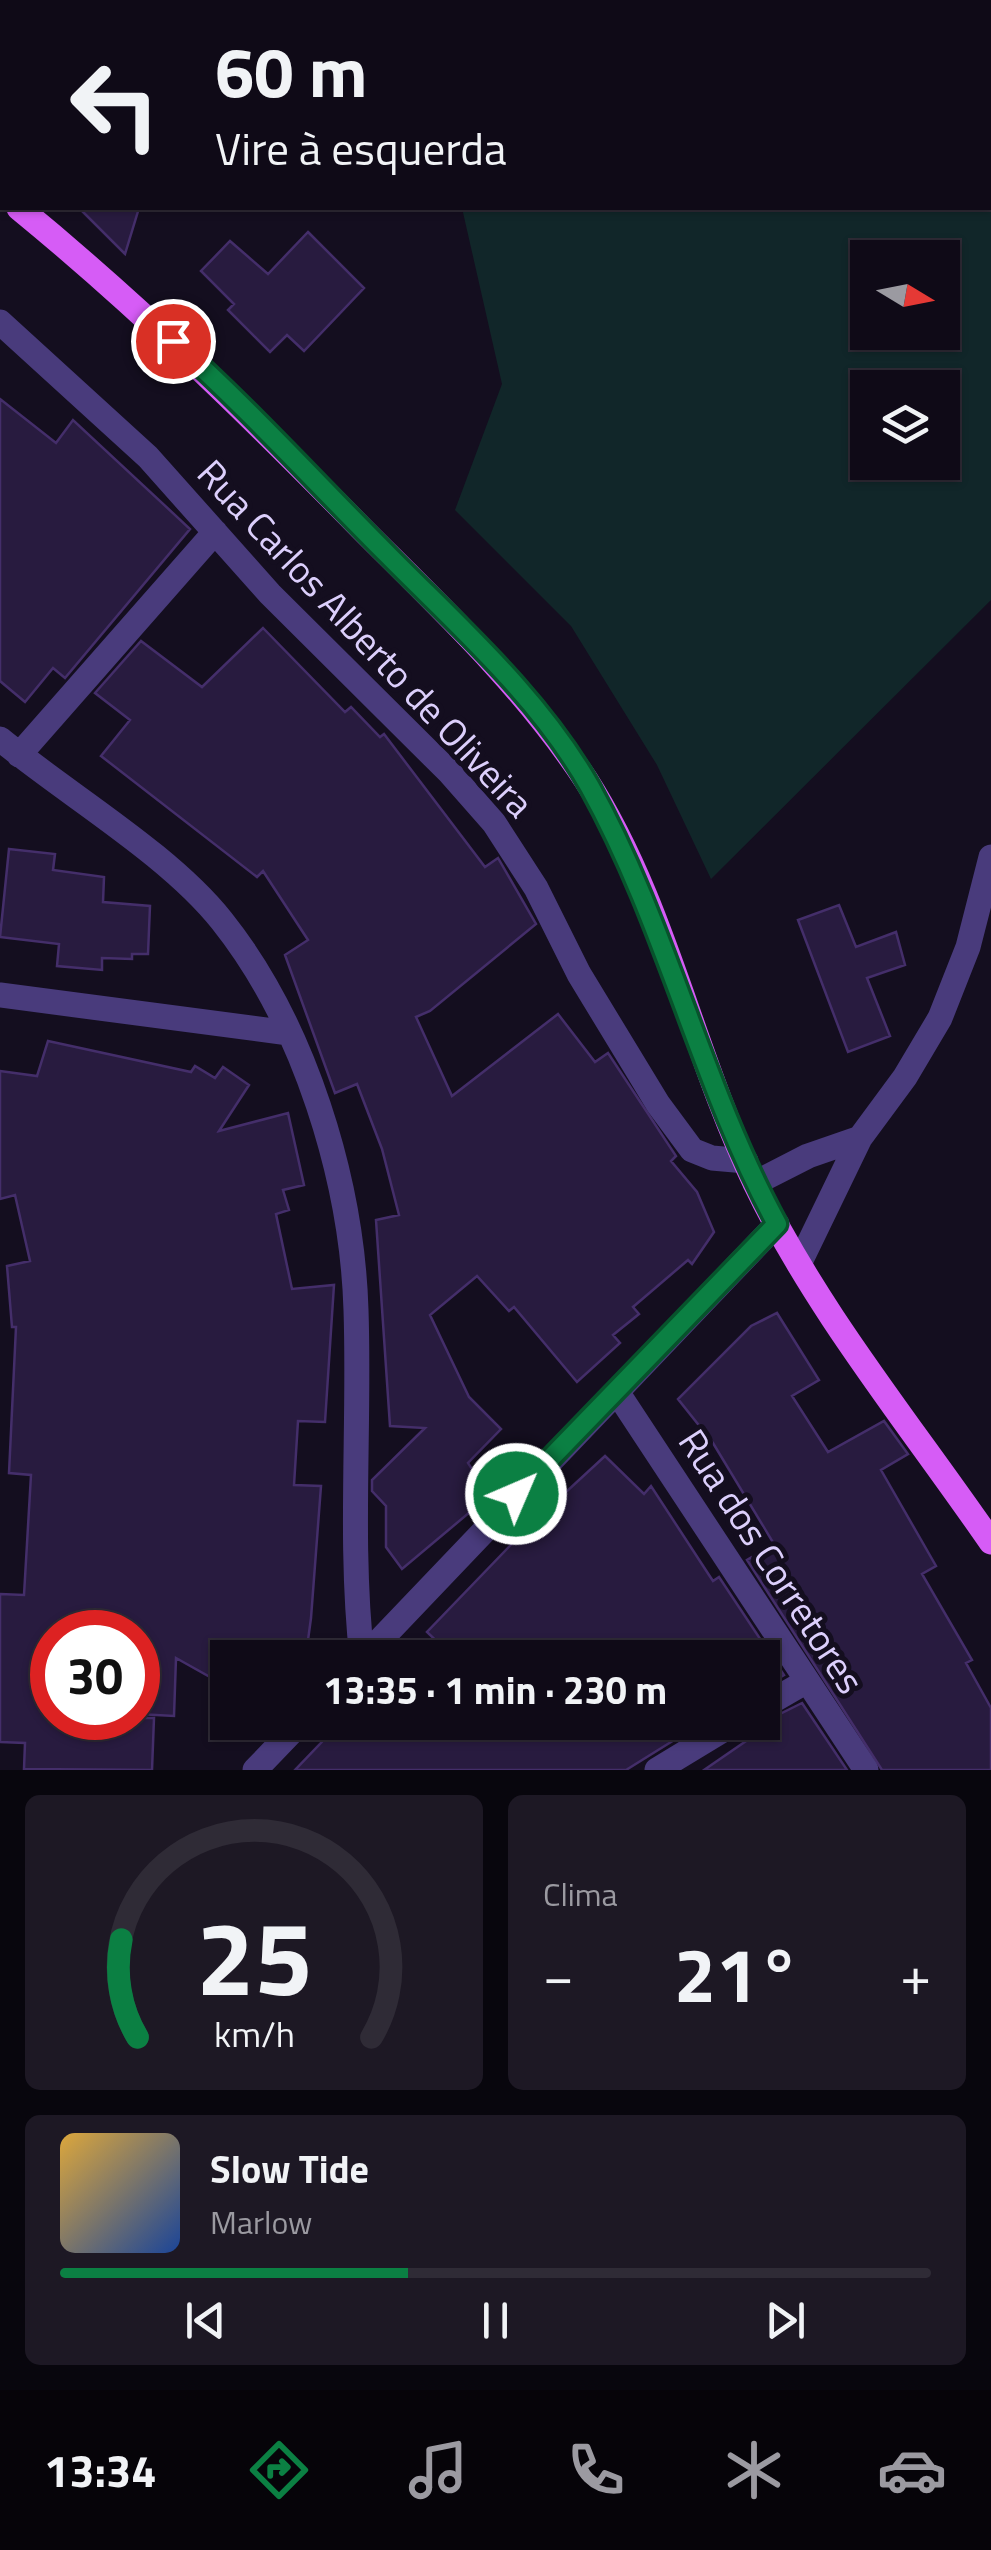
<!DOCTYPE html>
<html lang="pt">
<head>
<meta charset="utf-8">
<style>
	:root { --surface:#0f0a17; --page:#1d1824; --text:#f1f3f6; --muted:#9b9aa1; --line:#2f2b36; --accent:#0b8043 }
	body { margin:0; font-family:"Titillium Web",sans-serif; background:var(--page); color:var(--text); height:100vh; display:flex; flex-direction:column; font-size:38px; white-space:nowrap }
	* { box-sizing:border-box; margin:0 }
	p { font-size:32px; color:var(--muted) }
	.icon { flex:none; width:55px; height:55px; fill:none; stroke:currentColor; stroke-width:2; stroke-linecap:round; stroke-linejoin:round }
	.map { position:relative; height:1770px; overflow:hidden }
	.details { display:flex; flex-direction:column; gap:25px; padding:25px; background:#08060d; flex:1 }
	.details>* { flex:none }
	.banner { position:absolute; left:0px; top:0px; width:992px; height:210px; box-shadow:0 2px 8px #0004,0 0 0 2px var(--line); background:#0f0a17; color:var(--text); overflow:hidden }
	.needle { width:65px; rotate:100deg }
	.buttons { position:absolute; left:850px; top:240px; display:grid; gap:20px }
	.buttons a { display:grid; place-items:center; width:110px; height:110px; border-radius:0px; background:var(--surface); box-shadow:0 2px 8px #0004,0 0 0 2px var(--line); font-size:50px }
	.speed { position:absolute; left:30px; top:1610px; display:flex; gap:20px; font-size:50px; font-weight:700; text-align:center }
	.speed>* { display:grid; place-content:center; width:130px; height:130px; border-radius:50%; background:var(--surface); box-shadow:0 2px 8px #0004,0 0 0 2px var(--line); line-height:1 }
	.speed .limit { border:15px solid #d22; background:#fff; color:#111 }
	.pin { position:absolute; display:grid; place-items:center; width:85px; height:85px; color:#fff; margin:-42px; border:5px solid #fff; border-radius:50%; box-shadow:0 2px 10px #0007 }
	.me { position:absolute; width:110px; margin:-55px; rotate:45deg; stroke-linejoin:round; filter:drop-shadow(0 0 8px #0008) }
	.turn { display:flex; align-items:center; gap:35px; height:210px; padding:0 50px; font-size:45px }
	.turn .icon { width:130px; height:130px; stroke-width:2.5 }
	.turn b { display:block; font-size:70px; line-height:85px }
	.big { font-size:75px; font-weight:700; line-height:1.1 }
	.details .card { flex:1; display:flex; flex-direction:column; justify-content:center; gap:15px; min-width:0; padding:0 35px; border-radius:15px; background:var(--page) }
	.details .dial { align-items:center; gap:0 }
	.dial svg { height:260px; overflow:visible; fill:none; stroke:var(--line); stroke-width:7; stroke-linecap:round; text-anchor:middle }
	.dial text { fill:var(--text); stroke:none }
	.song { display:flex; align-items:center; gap:30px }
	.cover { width:120px; height:120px; border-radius:15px; background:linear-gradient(135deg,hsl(40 70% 55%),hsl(220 70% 35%)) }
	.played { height:10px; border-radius:5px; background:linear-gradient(90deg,var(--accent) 40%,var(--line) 40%) }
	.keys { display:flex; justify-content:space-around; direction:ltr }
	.heat { display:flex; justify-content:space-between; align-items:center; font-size:55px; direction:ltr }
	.details .tiles { flex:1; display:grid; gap:25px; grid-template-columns:1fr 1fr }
	.card:last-child { grid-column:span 2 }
	.trip { position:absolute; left:210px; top:1640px; width:570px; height:100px; border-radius:0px; background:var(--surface); box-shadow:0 2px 8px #0004,0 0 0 2px var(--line); font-weight:700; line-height:100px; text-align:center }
	.tab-bar { display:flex; height:160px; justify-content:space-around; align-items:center; background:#060409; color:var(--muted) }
	.tab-bar .icon { width:70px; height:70px }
	.tab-bar .on { color:var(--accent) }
	.tab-bar b { font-size:45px; color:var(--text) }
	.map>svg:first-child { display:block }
	.green { fill:#112629; fill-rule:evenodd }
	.water { fill:#0c153b }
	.building { fill:#281b3f; stroke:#442e6a; stroke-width:2.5 }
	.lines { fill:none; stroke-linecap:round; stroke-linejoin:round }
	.minor { stroke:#493b7c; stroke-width:25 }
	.major { stroke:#d65cf6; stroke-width:25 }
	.route-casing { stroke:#07532c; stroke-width:25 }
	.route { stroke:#0b8043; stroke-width:18 }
	.labels { text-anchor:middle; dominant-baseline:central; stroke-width:10; stroke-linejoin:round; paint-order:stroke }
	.street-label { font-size:38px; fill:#dccffc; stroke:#140e1f }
</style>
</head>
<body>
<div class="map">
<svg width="991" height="1770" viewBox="0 0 991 1770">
	<rect width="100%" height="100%" fill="#140e1f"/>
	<path class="green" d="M 250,0 L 991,0 L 991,600 L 711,879 L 657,765 L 571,626 L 455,510 L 502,384 L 462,208 L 990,208 L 990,2 ZM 868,258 L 942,258 L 942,332 L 868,332 ZM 868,388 L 942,388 L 942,462 L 868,462 Z"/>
	<path class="water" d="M 810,0 L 991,0 L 990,184 L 990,2 Z"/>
	<path class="building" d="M 79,208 L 139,208 L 125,254 Z
		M 308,232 L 364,288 L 304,351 L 287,335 L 270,352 L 228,310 L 234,304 L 201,271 L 230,241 L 268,274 Z
		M 0,399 L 56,443 L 73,420 L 190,529 L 65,678 L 53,668 L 25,702 L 0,681 Z
		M 263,628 L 345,712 L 351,707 L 380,737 L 384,734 L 485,867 L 498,858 L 536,924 L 430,1011 L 416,1017 L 452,1096 L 558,1014 L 595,1062 L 608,1053 L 676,1156 L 671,1161 L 697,1192 L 714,1232 L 692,1264 L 688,1260 L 633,1307 L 639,1314 L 613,1335 L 620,1343 L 577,1382 L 514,1307 L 509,1311 L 477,1276 L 430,1315 L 469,1397 L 501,1429 L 468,1463 L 489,1496 L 402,1569 L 386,1547 L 386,1506 L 372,1491 L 372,1480 L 425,1428 L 390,1426 L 376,1220 L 399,1215 L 382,1149 L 357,1084 L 335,1093 L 285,955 L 308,940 L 263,871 L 257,877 L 101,756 L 130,720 L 95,693 L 141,641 L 202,687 Z
		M 9,849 L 55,854 L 53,870 L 104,877 L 103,902 L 150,906 L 148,954 L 132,954 L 132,959 L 102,958 L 102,970 L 57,966 L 59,944 L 0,937 Z
		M 839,905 L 856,947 L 896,932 L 905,965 L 867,978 L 890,1036 L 848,1052 L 798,920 Z
		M 48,1041 L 191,1072 L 195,1066 L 215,1078 L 223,1067 L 249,1085 L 219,1131 L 288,1113 L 304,1185 L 283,1190 L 289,1210 L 276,1214 L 292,1289 L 334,1285 L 325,1422 L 298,1421 L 294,1485 L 321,1486 L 311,1618 L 308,1640 L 298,1658 L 228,1658 L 228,1687 L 176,1658 L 174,1716 L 138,1714 L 138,1632 L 52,1632 L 52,1718 L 154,1718 L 152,1770 L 24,1769 L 25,1743 L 0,1742 L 0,1594 L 24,1595 L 31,1475 L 9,1473 L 16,1327 L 12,1327 L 7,1266 L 30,1261 L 15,1195 L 0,1199 L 0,1071 L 37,1076 Z
		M 777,1313 L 819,1380 L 792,1396 L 828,1452 L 884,1421 L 908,1454 L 881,1470 L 936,1566 L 922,1574 L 972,1660 L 966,1663 L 991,1708 L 991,1770 L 882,1770 L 747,1560 L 774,1544 L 713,1443 L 678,1399 L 751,1326 Z
		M 605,1456 L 644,1494 L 651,1486 L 709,1575 L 713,1581 L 719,1577 L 784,1675 L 762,1688 L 762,1658 L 454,1658 L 427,1632 L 527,1528 Z
		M 802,1703 L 847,1770 L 704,1770 L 762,1730 L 762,1723 Z
		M 341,1722 L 703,1722 L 626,1770 L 295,1770 Z"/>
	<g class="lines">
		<path class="minor" d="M 0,322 L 148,457 L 270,594 L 450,773 L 494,823 L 536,888 L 579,974 L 658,1104 L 692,1150 L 712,1158 L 746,1161
			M 0,739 C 68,795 169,854 222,921 C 304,1024 352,1179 356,1310 C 360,1426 349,1542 362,1658
			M 19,755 L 215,532
			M 0,995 L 289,1033
			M 755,1183 L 808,1156 L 860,1138
			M 799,1264 L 860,1138 L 905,1077 L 940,1018 L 968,947 L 991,857
			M 617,1392 L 866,1770
			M 363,1658 L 777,1224
			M 762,1707 L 807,1681
			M 255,1770 L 301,1722
			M 657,1770 L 736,1722"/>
		<path class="major" d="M 0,192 L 2,194
			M 19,208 C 141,308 252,417 363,530 C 443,610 523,685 586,780 C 665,903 692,1053 755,1183 C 815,1309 912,1427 991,1542"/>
	</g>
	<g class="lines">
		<defs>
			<path id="route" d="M 173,341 C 248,408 316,483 387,554 C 459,627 539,697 590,787 C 667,926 701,1084 777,1224 L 516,1494"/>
		</defs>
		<use href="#route" class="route-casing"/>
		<use href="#route" class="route"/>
	</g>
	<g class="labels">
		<g class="street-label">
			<text transform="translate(366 638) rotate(47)">Rua Carlos Alberto de Oliveira</text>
			<text transform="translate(772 1561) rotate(57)">Rua dos Corretores</text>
		</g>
	</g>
</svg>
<div class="buttons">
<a><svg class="needle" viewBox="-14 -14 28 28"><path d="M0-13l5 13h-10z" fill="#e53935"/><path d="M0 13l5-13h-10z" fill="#9b9aa1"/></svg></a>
<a><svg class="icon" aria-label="layers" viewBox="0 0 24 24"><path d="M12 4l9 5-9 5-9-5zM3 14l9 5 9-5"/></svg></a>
</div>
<div class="speed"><div class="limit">30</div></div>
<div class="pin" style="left:173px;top:341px;background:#d93025"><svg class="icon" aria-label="arrive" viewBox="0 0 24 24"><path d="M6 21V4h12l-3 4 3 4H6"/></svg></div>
<svg class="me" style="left:516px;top:1494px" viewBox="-20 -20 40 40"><circle r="17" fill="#0b8043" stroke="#fff" stroke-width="3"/><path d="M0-11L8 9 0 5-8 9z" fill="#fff"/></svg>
<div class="trip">13:35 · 1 min · 230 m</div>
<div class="banner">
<div class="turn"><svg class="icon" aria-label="left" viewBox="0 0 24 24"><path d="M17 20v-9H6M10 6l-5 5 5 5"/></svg><div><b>60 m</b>Vire à esquerda</div></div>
</div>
</div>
<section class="details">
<div class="tiles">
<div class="card dial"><svg viewBox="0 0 100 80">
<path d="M14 69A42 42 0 1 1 86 69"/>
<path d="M14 69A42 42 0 0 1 9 39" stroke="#0b8043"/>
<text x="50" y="56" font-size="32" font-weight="700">25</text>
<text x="50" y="72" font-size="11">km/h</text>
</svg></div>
<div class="card"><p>Clima</p>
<div class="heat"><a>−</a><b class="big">21°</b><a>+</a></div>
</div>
<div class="card">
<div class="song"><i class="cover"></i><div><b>Slow Tide</b><p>Marlow</p></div></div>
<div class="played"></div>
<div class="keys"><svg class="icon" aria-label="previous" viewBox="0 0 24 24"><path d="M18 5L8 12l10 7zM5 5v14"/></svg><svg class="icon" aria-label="pause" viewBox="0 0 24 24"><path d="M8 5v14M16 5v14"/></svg><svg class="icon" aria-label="next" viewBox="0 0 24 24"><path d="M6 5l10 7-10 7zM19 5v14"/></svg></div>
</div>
</div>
</section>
<nav class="tab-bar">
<b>13:34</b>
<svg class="icon on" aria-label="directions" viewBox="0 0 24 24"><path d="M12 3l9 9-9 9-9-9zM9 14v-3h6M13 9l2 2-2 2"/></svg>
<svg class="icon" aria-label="music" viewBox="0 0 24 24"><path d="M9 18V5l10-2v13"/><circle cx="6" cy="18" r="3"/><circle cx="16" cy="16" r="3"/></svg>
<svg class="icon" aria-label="phone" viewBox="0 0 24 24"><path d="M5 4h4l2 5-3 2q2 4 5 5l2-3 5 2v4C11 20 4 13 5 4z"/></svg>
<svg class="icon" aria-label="climate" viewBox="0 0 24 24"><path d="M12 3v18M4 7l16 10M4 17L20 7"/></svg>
<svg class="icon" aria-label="car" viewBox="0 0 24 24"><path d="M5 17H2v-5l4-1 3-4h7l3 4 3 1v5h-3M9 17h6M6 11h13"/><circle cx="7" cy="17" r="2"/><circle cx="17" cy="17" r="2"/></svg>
</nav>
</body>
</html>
